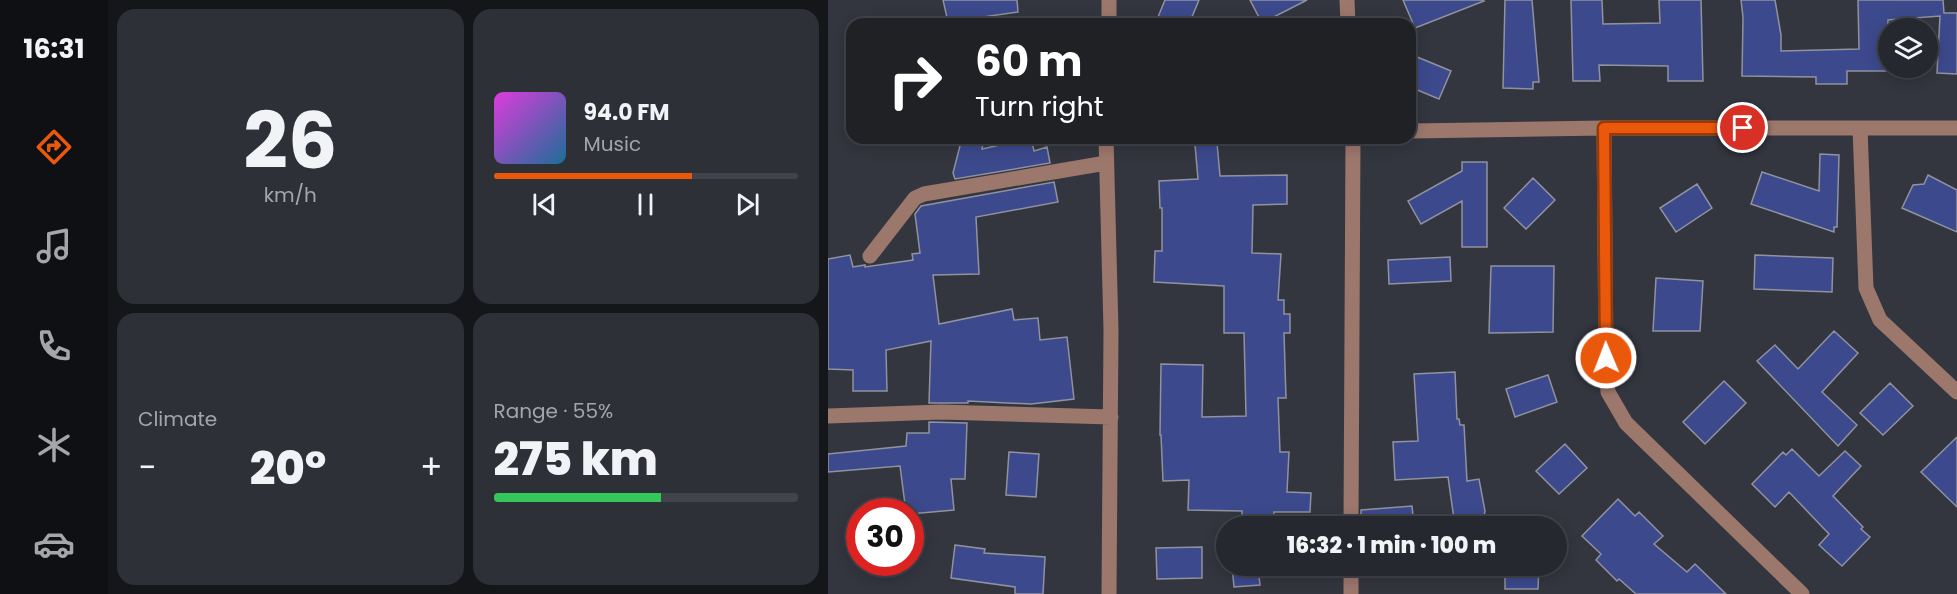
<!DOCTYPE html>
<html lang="en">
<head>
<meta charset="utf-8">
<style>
	:root { --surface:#26282f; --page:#2e3037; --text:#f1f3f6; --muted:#a4a6aa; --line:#42444b; --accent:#ea580c }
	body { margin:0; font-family:Poppins,sans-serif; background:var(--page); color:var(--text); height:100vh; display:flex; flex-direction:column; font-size:22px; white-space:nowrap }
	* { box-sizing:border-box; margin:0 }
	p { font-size:20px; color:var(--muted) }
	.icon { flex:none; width:33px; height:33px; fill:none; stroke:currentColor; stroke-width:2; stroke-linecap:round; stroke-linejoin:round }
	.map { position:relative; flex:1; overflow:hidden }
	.details { display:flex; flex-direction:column; gap:9px; padding:9px; background:#15161a; width:720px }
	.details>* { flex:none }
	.guide { position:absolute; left:18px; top:18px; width:570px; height:126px; border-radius:18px; box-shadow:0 3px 15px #0003,0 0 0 2px var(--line); background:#202124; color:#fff; overflow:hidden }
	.buttons { position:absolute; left:1050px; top:18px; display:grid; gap:12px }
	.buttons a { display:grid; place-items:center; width:60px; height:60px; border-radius:50%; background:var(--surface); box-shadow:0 3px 15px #0003,0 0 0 2px var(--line); font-size:30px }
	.speed { position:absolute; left:18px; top:498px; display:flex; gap:12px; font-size:30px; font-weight:700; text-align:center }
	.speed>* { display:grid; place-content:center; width:78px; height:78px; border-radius:50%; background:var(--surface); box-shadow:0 3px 15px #0003,0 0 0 2px var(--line); line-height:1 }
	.speed .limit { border:9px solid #d22; background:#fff; color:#111 }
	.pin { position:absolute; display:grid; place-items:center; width:51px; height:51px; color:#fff; margin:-26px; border:3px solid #fff; border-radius:50%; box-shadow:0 2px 6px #0007 }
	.me { position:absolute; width:66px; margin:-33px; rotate:359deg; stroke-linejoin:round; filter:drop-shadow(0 0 4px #0008) }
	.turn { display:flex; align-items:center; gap:21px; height:126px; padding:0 30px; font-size:27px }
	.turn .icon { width:78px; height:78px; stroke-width:2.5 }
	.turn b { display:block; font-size:42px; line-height:51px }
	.big { font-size:45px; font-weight:800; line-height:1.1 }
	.details .card { flex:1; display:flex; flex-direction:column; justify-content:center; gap:9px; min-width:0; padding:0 21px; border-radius:18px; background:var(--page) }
	.details .dial { align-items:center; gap:0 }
	.dial b { font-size:78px; line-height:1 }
	.song { display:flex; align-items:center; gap:18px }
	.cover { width:72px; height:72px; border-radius:9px; background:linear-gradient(135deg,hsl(300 70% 55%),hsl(200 70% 35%)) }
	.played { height:6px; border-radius:3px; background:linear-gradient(90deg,var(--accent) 65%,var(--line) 65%) }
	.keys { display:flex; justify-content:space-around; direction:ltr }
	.heat { display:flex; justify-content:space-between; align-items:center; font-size:33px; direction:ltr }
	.charge { height:9px; border-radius:4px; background:linear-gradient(90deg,#34c759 55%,var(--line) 0) }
	.details .tiles { flex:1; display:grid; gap:9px; grid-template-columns:repeat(2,1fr) }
	.trip { position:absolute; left:388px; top:516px; width:351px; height:60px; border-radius:30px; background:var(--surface); box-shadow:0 3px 15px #0003,0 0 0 2px var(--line); font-weight:800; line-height:60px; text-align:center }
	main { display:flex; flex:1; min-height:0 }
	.tab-bar { display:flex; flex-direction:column; width:108px; justify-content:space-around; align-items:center; background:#0f1013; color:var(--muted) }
	.tab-bar .icon { width:42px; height:42px }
	.tab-bar .current { color:var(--accent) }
	.tab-bar b { font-size:27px; color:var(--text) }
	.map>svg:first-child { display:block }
	.building { fill:#3c498c; stroke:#90939f; stroke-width:1.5 }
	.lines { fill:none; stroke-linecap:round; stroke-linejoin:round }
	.minor { stroke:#9c776c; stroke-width:15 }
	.route-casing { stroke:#983908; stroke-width:15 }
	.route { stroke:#ea580c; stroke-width:10 }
</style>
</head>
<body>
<main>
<nav class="tab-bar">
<b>16:31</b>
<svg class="icon current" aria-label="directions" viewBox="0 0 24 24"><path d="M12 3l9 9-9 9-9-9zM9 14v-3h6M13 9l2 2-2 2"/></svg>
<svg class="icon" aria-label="music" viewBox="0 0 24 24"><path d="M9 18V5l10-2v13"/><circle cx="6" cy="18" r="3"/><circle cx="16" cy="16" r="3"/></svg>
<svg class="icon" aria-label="phone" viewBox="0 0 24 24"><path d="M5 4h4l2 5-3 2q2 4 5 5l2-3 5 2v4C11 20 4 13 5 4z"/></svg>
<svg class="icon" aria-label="climate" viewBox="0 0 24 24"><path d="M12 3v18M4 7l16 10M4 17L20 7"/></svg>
<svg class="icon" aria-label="car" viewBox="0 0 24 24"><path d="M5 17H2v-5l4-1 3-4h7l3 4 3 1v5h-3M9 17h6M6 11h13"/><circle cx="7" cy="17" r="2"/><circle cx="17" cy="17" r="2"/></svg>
</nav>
<section class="details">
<div class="tiles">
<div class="card dial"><b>26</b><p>km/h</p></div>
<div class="card">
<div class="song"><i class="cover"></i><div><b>94.0 FM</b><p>Music</p></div></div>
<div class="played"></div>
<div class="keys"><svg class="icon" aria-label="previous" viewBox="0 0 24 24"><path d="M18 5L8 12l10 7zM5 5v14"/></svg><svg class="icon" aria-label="pause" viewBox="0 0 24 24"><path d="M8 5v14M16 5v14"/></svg><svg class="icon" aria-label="next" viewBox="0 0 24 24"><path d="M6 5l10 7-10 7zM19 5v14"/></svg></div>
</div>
<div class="card"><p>Climate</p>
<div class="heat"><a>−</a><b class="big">20°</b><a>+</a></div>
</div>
<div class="card"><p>Range · 55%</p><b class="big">275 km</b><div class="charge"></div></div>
</div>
</section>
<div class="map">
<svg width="1129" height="594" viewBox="0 0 1129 594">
	<rect width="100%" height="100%" fill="#33363f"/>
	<path class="building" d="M 115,0 L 189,0 L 190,12 L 120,22 Z
		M 337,0 L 371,0 L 361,24 L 347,24 L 330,17 Z
		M 422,0 L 479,0 L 434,23 Z
		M 575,0 L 655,0 L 656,1 L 587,28 Z
		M 677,0 L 704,0 L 711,82 L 705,82 L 705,89 L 675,88 Z
		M 743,0 L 774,0 L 775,24 L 832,23 L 831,0 L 873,0 L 875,81 L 840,81 L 840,66 L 771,65 L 772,81 L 745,81 Z
		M 913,0 L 947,0 L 953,35 L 953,51 L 1031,49 L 1030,0 L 1115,0 L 1116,13 L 1129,13 L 1129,74 L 1109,73 L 1112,16 L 1060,20 L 1060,71 L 1019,71 L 1019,84 L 988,84 L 988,77 L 914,76 L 915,17 Z
		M 582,54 L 623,71 L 611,99 L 582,87 Z
		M 134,138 L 156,138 L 154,149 L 203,138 L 206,151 L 219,147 L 222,163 L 127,179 L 125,173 Z
		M 389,143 L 392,176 L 459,175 L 459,204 L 425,205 L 424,253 L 453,254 L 450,300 L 456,300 L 456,314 L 462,314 L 462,333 L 456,333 L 458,398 L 450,398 L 452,452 L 461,452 L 459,492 L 483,493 L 482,512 L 446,512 L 445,526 L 414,526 L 414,511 L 360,510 L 361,480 L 335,481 L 333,435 L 332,435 L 333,364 L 375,365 L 374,417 L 418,416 L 416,333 L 396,333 L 396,286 L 326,282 L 327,251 L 334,251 L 334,208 L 332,208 L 331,181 L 370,179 L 367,145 Z
		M 992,154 L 1011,155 L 1009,227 L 1006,227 L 1006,232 L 923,204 L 934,172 L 991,191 Z
		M 634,162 L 659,162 L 659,247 L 634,247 L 634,201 L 593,224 L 580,201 L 634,171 Z
		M 1100,175 L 1129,190 L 1129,232 L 1074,208 L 1085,185 L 1096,184 Z
		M 705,178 L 727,200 L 698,229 L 676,208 Z
		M 226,182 L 230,202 L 148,217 L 151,274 L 105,275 L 111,324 L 184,309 L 186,320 L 210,318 L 212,340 L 239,337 L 246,399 L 203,404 L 140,401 L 140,403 L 101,403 L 103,341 L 58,350 L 59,391 L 25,391 L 25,370 L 0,369 L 0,259 L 22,255 L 25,267 L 37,265 L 37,267 L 85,260 L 84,254 L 92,253 L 87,214 L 93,206 Z
		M 869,184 L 884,208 L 848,232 L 832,208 Z
		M 927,255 L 1005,258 L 1004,292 L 926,289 Z
		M 622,257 L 623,281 L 561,284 L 560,260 Z
		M 663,266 L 726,266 L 725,332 L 661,333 Z
		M 828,278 L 875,281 L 872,331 L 825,331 Z
		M 1006,331 L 1030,353 L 994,392 L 1029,425 L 1010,446 L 929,361 L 947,345 L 970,369 Z
		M 627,372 L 629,419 L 631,419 L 632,425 L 636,425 L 639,481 L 651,479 L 657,511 L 654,526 L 627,526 L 620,477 L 567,480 L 565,442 L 590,441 L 586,374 Z
		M 720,375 L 729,402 L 687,417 L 678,389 Z
		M 896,381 L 918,403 L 877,444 L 855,422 Z
		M 1062,383 L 1085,406 L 1055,435 L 1032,413 Z
		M 101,422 L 139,423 L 137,479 L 123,479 L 126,510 L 82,514 L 82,512 L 78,512 L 72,466 L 0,472 L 0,454 L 78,446 L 79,433 L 101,433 Z
		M 1129,437 L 1129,507 L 1093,472 Z
		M 737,444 L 759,468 L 731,494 L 708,471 Z
		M 964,449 L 991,476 L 1017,451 L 1033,466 L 1005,496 L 1035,527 L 1033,529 L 1042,537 L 1014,566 L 991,545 L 1001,534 L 961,492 L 947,507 L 924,484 L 955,452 L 958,455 Z
		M 181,452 L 211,454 L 208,497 L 178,495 Z
		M 790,499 L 807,516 L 811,512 L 835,536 L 826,544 L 859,572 L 867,564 L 898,594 L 808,594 L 791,579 L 789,581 L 768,560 L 773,554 L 754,536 Z
		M 584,506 L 586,526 L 533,526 L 533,510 Z
		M 127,545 L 157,549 L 156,553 L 217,557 L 215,594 L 187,594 L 187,587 L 123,578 Z
		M 374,547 L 374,578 L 329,579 L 328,548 Z
		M 404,566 L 430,566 L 432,585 L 406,587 Z
		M 677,566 L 711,566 L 710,589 L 677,589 Z"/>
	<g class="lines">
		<path class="minor" d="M 519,0 L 520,24
			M 281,24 L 281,0
			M 776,128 L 778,358 L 780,392 L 798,423 L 974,594
			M 1032,128 L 1038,288 L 1052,320 L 1129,392
			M 582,131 L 776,128 L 1129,128
			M 278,138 L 283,330 L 281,594
			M 42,256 L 87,198 L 96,194 L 278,163
			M 0,416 L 113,412 L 283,417
			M 523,526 L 525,138
			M 523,594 L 523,566"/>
	</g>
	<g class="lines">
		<defs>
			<path id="route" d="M 778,358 L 776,128 L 915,128"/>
		</defs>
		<use href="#route" class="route-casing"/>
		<use href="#route" class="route"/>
	</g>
</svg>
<div class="buttons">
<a><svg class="icon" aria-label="layers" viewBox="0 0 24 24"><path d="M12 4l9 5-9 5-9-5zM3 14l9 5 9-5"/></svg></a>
</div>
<div class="speed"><div class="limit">30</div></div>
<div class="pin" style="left:915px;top:128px;background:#d93025"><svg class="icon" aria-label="arrive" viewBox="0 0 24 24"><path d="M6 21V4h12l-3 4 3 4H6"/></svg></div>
<svg class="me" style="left:778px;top:358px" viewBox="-20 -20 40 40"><circle r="17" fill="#ea580c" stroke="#fff" stroke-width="3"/><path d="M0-11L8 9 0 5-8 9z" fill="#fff"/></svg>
<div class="trip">16:32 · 1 min · 100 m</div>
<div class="guide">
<div class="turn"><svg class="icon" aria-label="right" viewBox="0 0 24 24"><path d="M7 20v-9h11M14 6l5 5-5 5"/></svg><div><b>60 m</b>Turn right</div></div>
</div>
</div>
</main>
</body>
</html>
